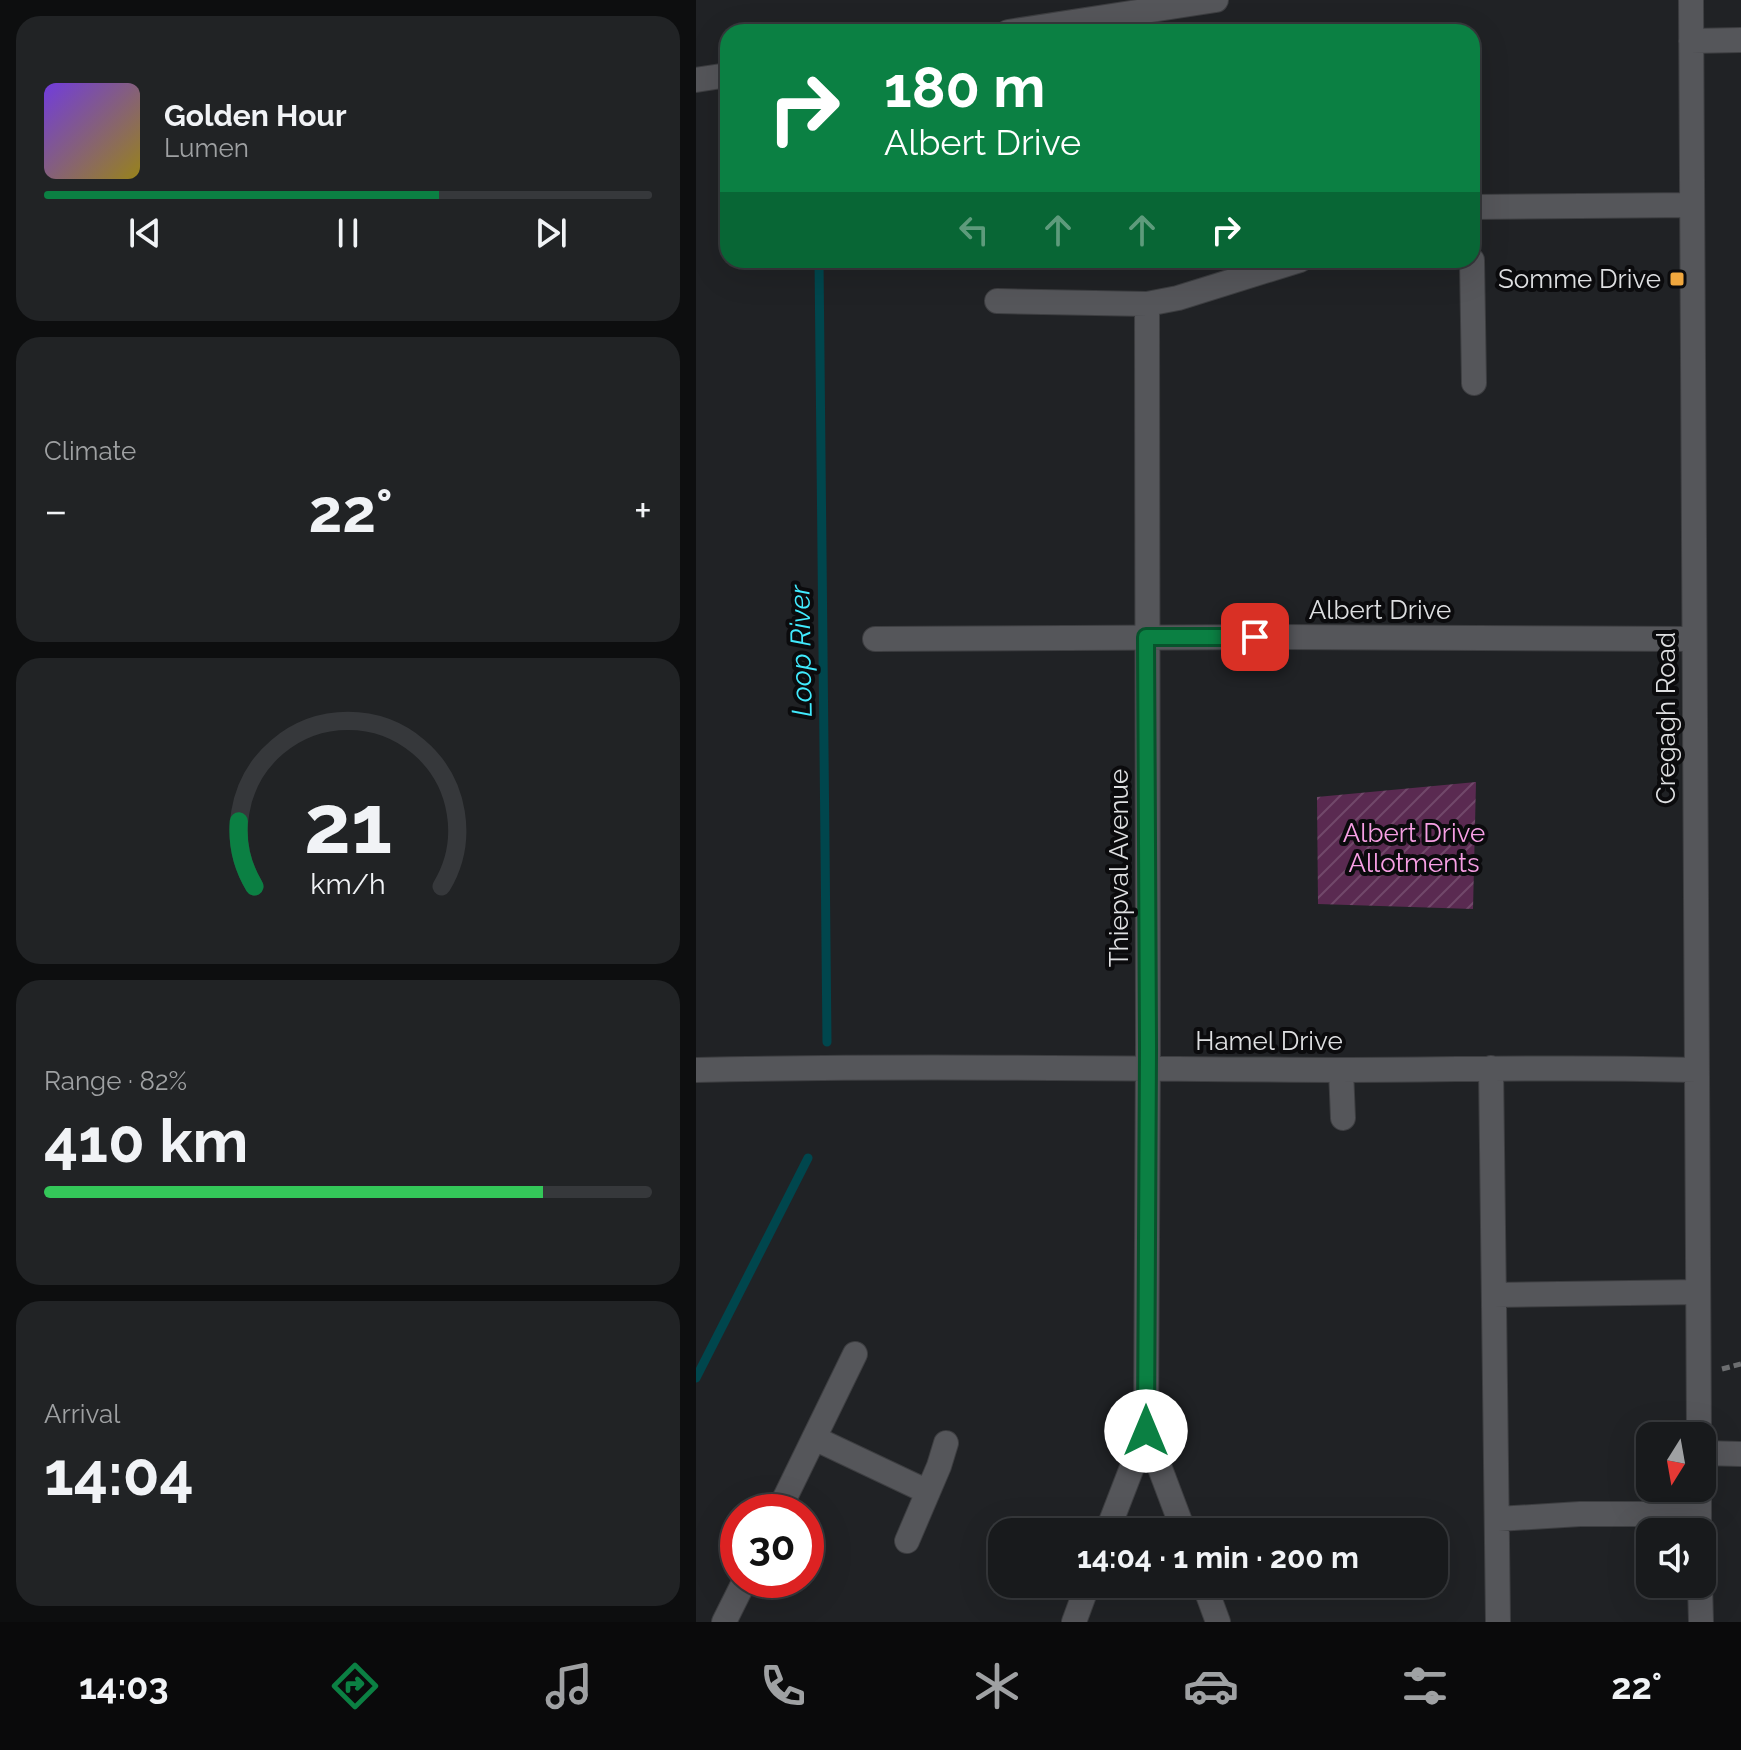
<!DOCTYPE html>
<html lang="en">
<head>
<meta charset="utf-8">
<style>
	:root { --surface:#181a1c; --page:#212325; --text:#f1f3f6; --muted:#9fa1a3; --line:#36383b; --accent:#0b8043 }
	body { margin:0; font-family:Raleway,sans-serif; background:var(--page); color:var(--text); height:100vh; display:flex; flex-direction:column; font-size:30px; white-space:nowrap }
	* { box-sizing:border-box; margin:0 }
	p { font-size:26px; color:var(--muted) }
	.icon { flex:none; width:44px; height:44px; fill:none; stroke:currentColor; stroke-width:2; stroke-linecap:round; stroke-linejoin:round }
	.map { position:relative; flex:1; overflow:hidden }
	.details { display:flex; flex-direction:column; gap:16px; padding:16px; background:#0d0e0f; width:696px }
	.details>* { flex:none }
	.hud { position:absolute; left:24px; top:24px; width:760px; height:244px; border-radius:24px; box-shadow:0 8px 32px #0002,0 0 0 2px var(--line); background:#0b8043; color:#fff; overflow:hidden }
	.needle { width:52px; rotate:191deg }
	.fabs { position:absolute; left:940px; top:1422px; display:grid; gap:16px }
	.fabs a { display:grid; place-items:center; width:80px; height:80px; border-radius:16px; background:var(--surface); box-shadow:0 8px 32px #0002,0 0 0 2px var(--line); font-size:40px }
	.speed { position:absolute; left:24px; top:1494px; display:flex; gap:16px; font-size:40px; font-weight:700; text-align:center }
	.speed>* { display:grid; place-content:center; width:104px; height:104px; border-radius:50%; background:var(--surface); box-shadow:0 8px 32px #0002,0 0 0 2px var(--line); line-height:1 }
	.speed .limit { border:12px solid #d22; background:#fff; color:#111 }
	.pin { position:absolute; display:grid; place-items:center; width:68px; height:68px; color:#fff; margin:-34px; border-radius:16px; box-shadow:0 4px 12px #0006 }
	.me { position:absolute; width:88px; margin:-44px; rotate:0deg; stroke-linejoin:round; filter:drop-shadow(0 0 6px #0008) }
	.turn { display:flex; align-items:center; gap:28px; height:168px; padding:0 32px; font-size:36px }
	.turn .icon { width:104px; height:104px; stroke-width:2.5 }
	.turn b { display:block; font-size:56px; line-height:68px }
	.lanes { display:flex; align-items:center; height:76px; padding:0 32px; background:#0003; justify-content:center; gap:40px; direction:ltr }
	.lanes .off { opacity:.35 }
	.big { font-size:60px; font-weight:700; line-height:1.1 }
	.details .card { flex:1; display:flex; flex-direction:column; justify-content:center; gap:12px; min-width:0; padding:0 28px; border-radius:24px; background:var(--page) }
	.details .dial { align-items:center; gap:0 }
	.dial svg { height:208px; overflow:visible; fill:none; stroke:var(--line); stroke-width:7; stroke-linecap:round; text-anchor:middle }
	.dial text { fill:var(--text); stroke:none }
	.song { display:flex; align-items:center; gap:24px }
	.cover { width:96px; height:96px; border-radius:12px; background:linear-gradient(135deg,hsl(260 70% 55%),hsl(50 70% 35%)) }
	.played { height:8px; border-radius:4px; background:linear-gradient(90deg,var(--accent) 65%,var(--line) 65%) }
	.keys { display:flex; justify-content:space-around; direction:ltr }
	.heat { display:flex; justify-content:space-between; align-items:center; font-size:44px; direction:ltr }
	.charge { height:12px; border-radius:6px; background:linear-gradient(90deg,#34c759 82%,var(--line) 0) }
	.trip { position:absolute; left:292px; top:1518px; width:460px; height:80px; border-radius:24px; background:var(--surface); box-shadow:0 8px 32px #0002,0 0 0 2px var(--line); font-weight:700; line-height:80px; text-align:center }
	.tabs { display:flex; height:128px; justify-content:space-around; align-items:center; background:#0a0a0b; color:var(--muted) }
	.tabs .icon { width:56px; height:56px }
	.tabs .selected { color:var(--accent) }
	.tabs b { font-size:36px; color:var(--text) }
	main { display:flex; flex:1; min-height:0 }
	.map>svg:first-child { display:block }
	.garden { fill:url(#garden-furrows) }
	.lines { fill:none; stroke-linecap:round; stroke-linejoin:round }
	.stream { stroke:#00464d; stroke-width:9 }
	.minor-casing { stroke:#3d3e41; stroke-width:26 }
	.path { stroke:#6c6e70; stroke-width:5; stroke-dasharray:8 4; stroke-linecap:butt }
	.minor { stroke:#55565a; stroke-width:24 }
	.route-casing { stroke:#07532c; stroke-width:20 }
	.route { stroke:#0b8043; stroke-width:14 }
	.poi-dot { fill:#f0a73e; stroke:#0b0b0d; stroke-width:3 }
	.labels { text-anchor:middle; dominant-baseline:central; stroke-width:8; stroke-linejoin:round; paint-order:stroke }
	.poi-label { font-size:26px; fill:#dedfe1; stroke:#0b0b0d; text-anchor:end }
	.street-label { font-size:26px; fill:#dedfe1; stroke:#0b0b0d }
	.park-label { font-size:26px; fill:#f79fe4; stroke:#0b0b0d }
	.water-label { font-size:28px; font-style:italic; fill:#41ebfe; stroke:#0b0b0d }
</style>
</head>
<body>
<main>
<section class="details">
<div class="card">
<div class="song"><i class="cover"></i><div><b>Golden Hour</b><p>Lumen</p></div></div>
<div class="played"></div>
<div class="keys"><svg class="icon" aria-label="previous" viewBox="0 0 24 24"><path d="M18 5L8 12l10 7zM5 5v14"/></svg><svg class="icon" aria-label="pause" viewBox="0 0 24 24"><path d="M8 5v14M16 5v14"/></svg><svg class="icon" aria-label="next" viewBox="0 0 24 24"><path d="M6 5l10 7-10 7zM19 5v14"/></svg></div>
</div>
<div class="card"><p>Climate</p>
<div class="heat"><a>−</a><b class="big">22°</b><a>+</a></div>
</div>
<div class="card dial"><svg viewBox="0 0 100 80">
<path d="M14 69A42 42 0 1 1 86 69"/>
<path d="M14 69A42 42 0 0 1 8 44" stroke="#0b8043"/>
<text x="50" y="56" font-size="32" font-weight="700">21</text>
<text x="50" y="72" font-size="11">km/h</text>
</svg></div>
<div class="card"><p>Range · 82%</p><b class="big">410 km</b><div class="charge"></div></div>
<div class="card"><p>Arrival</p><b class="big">14:04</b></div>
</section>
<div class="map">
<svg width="1045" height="1622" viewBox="0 0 1045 1622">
	<defs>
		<pattern id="garden-furrows" width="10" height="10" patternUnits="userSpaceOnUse" patternTransform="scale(2)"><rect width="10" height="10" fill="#5a2a51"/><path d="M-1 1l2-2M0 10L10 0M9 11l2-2" fill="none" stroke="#71486a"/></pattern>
	</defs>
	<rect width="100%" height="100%" fill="#202225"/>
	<path class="garden" d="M 780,782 L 777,909 L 622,904 L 621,797 Z"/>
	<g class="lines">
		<path class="stream" d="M 123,260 L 131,1042
			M 0,1378 L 112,1158"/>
		<defs>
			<path id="minor" d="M 995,0 L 1003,1436
				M 312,32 L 520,0
				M 995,41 L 1045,40
				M 0,80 L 32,75
				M 776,207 L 996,205
				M 776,260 L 778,383
				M 301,301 L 451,304 L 482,298 L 604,260
				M 179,639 L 586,637 L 997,639
				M 795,1068 L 802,1622
				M 0,1070 C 214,1065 428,1069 642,1070 C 761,1070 881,1066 1000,1070
				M 645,1070 L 647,1118
				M 798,1295 L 1002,1292
				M 450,1431 L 488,1532
				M 118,1438 L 232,1492
				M 1006,1453 L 1045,1454
				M 1003,1488 L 1003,1532
				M 82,1512 L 159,1354
				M 802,1519 L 884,1514 L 1003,1514
				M 411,1532 L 450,1431 L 452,1049 L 451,304
				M 211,1541 L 243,1466 L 250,1443
				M 508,1584 L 522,1622
				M 1004,1584 L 1005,1622
				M 28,1622 L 49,1580
				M 378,1622 L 392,1584"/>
		</defs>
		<use href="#minor" class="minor-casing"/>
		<path class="path" d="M 1026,1369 L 1045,1364"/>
		<use href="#minor" class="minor"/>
	</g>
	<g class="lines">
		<defs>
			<path id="route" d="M 450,1431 L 452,1049 L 450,637 L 559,637"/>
		</defs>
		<use href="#route" class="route-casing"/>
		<use href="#route" class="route"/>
	</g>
	<rect class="poi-dot" x="973" y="271" width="16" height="16" rx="4"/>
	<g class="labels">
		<g class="poi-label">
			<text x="965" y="279">Somme Drive</text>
		</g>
		<g class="street-label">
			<text x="684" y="610">Albert Drive</text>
			<text transform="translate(970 718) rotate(-90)">Cregagh Road</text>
			<text transform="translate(423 868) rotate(-90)">Thiepval Avenue</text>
			<text x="573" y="1041">Hamel Drive</text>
		</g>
		<g class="park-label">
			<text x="718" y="833">Albert Drive<tspan x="718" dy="30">Allotments</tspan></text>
		</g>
		<g class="water-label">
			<text transform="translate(105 651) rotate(-91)">Loop River</text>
		</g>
	</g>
</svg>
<div class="fabs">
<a><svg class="needle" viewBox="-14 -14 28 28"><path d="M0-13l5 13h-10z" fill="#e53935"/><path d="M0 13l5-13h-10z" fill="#9fa1a3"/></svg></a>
<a><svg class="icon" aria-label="sound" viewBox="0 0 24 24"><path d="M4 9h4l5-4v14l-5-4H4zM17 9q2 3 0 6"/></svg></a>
</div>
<div class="speed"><div class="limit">30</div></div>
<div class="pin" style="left:559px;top:637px;background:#d93025"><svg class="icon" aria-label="arrive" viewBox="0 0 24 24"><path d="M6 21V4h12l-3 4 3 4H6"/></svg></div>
<svg class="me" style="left:450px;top:1431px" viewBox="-20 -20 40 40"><circle r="19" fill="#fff"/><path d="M0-13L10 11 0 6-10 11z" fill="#0b8043"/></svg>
<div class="trip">14:04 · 1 min · 200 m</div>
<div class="hud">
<div class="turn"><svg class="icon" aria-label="right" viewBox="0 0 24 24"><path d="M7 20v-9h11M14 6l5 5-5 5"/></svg><div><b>180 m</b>Albert Drive</div></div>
<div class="lanes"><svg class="icon off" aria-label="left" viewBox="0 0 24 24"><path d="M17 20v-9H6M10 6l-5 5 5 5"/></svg><svg class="icon off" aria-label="ahead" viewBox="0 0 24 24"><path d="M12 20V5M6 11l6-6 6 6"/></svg><svg class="icon off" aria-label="ahead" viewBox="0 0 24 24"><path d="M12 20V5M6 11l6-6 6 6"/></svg><svg class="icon" aria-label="right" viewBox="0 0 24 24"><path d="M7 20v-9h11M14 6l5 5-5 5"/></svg></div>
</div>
</div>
</main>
<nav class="tabs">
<b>14:03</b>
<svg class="icon selected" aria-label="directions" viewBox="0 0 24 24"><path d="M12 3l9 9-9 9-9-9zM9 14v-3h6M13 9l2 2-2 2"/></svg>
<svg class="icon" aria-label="music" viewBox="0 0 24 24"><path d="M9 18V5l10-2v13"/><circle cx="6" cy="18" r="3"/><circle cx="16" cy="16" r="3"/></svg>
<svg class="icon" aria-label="phone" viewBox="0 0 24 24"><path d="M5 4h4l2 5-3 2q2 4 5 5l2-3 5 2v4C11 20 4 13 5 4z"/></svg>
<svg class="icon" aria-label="climate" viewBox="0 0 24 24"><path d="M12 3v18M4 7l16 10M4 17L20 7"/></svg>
<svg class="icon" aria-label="car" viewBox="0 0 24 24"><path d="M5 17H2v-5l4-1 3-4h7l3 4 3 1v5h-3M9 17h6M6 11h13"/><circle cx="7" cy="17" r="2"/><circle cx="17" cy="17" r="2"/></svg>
<svg class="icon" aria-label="filters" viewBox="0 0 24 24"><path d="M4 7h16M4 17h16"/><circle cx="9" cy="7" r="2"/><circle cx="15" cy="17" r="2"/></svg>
<b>22°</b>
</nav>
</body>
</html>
